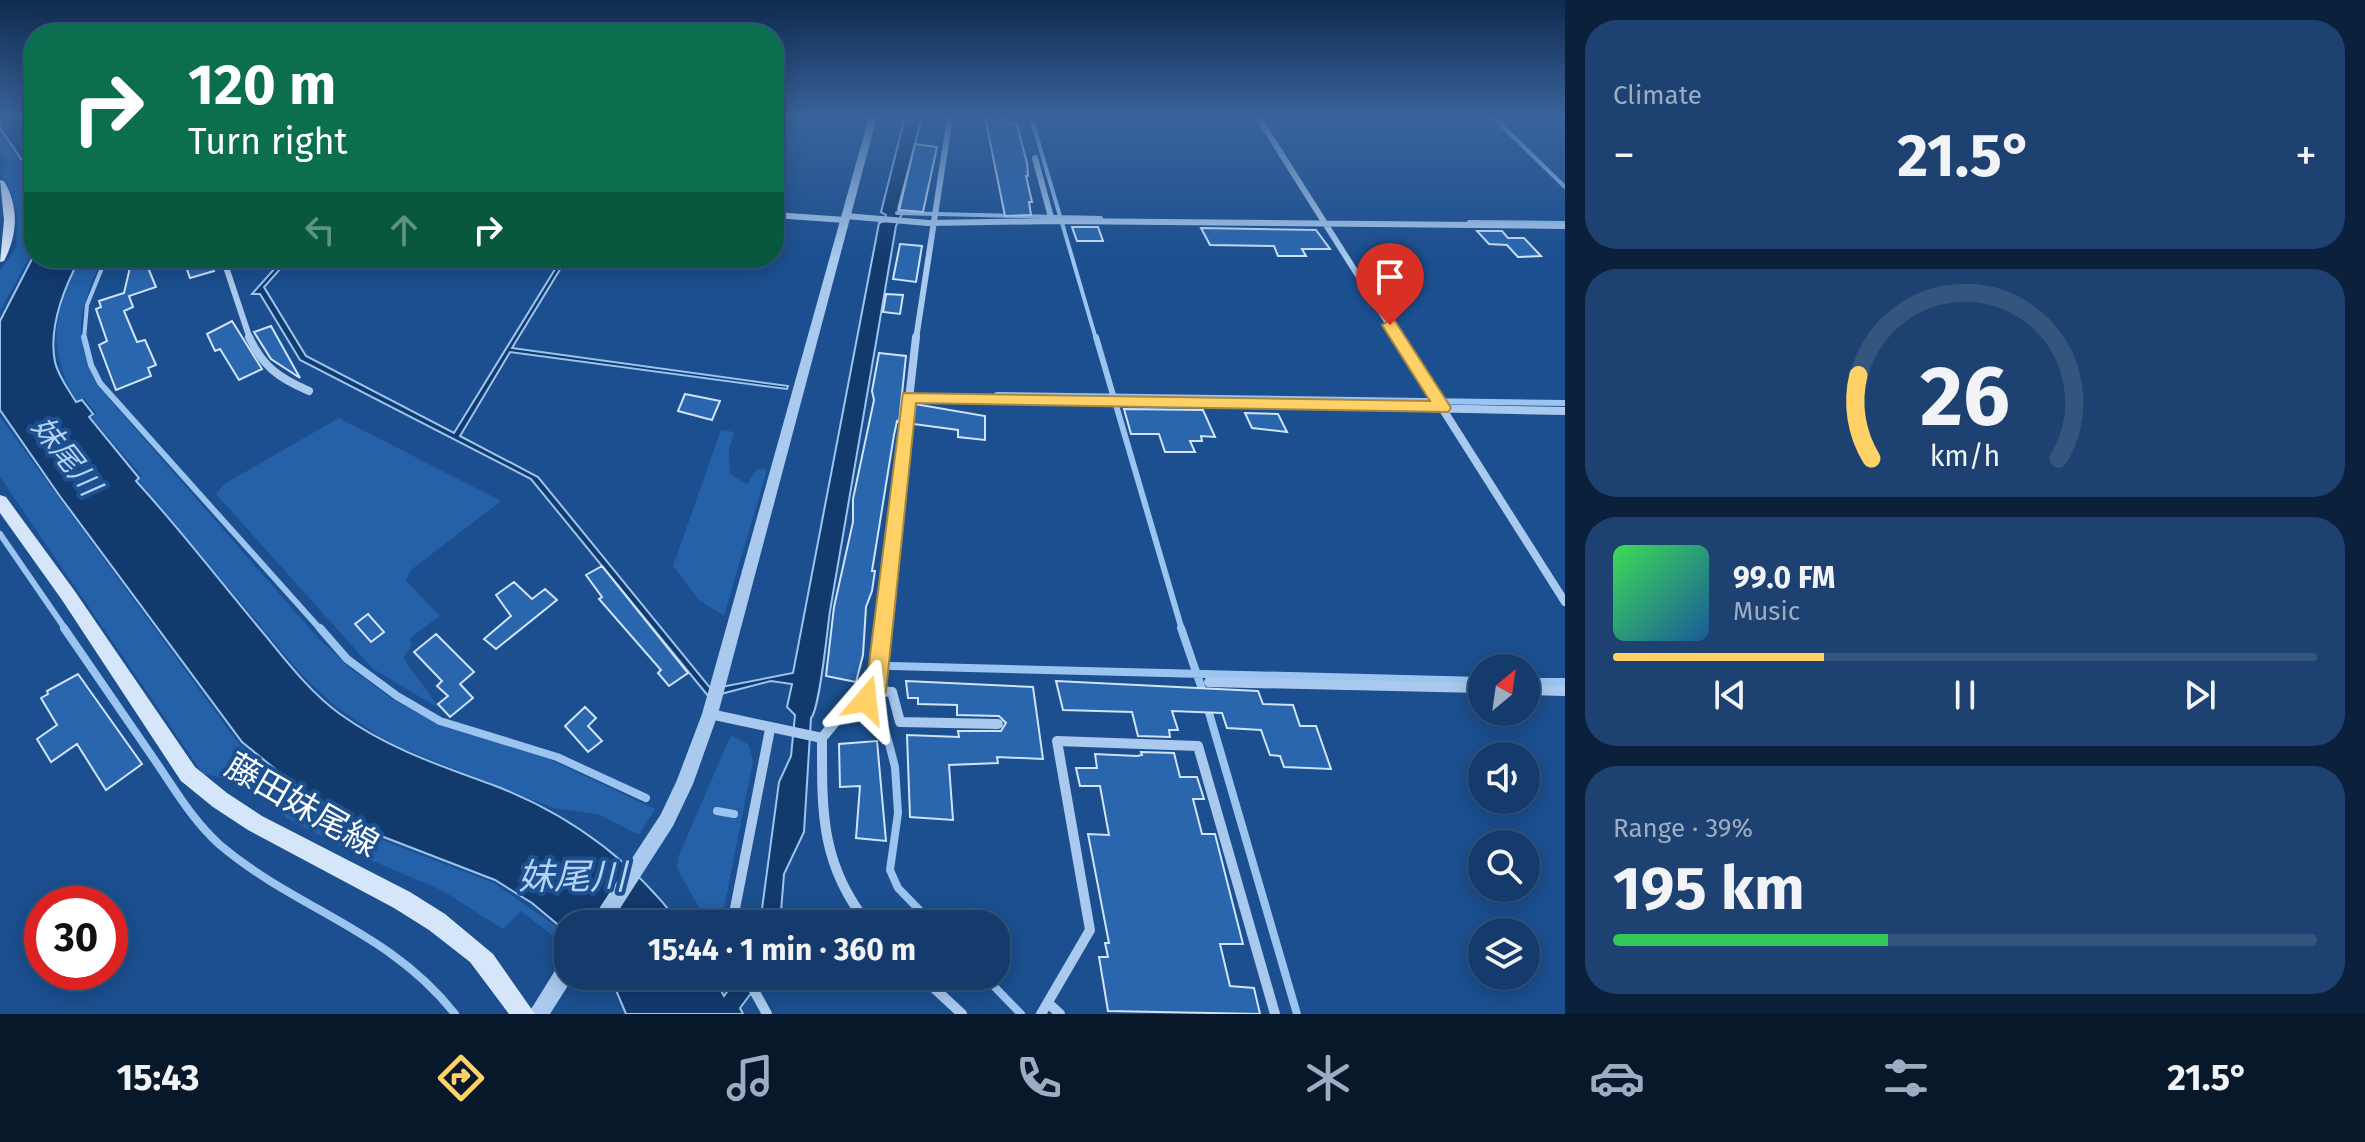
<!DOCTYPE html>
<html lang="en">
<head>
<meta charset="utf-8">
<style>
	:root { --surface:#143b6b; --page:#1d4271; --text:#f1f3f6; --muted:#9dadc1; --line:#33557e; --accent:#ffd166 }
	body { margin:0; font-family:"Fira Sans","Noto Sans JP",sans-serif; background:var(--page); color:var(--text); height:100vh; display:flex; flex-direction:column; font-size:30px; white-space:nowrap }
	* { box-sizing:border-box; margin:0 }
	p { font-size:26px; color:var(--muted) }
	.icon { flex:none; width:44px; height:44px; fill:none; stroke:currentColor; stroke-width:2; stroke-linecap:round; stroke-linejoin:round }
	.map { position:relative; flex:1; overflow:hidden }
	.side { display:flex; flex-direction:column; gap:20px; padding:20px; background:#0b203b; width:800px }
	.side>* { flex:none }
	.banner { position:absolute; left:24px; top:24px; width:760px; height:244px; border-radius:32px; box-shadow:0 4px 20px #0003,0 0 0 2px var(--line); background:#0b6e4f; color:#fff; overflow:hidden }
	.needle { width:52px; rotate:29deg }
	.fabs { position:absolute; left:1468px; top:654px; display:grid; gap:16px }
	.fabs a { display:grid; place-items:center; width:72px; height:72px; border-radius:50%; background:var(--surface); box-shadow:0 4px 20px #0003,0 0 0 2px var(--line); font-size:40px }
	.speed { position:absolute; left:24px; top:886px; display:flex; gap:16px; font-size:40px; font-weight:700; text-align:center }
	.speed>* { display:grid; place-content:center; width:104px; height:104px; border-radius:50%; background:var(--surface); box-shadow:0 4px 20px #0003,0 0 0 2px var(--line); line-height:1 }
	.speed .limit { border:12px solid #d22; background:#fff; color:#111 }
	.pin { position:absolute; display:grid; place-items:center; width:68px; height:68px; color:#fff; margin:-82px -34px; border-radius:50% 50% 50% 0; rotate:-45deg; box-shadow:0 0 8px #0007 }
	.pin .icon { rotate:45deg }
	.me { position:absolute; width:88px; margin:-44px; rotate:17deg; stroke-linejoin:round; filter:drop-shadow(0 0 6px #0008) }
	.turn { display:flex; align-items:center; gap:28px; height:168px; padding:0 32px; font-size:36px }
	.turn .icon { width:104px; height:104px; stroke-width:2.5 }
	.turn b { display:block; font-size:56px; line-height:68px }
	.lanes { display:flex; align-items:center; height:76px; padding:0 32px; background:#0003; justify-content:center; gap:40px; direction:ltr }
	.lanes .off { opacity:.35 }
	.big { font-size:60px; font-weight:700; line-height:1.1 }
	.side .tile { flex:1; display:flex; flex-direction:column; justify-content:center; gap:12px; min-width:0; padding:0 28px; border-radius:32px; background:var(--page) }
	.side .dial { align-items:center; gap:0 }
	.dial svg { height:208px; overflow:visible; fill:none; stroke:var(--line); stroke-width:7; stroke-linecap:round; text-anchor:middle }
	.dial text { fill:var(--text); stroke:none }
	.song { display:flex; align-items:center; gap:24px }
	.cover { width:96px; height:96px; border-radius:12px; background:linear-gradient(135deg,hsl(130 70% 55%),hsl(210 70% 35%)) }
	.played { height:8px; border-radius:4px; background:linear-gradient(90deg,var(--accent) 30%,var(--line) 30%) }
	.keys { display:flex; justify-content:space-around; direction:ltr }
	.heat { display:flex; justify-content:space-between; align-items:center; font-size:44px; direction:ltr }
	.charge { height:12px; border-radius:6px; background:linear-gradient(90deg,#34c759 39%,var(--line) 0) }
	.trip { position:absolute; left:554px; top:910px; width:456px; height:80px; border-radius:32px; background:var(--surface); box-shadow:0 4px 20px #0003,0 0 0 2px var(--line); font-weight:700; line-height:80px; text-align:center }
	.dock { display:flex; height:128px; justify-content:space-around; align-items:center; background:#08182b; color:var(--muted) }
	.dock .icon { width:56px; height:56px }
	.dock .selected { color:var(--accent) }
	.dock b { font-size:36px; color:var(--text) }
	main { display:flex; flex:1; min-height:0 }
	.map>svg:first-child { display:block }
	.green { fill:#2461a8 }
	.water { fill:#123a6d; stroke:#9cc4f0; stroke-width:2 }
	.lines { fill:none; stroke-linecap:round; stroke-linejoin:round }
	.stream-far2 { stroke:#9cc4f0; stroke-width:4 }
	.stream-far1 { stroke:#9cc4f0; stroke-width:6 }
	.stream { stroke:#9cc4f0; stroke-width:8 }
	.building { fill:#2a66ad; stroke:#cfe3fa; stroke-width:2 }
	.minor-far2 { stroke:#a9c9ee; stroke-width:6 }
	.minor-far1 { stroke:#a9c9ee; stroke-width:8 }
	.minor { stroke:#a9c9ee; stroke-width:10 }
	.tertiary { fill:#a9c9ee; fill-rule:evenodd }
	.secondary { fill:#d6e6fa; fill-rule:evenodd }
	.route { fill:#ffd166; stroke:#a68842; stroke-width:2 }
	.labels { text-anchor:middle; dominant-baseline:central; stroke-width:8; stroke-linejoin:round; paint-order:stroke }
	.water-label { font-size:30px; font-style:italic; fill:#b5d3f5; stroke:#1b4f8f }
	.near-street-label { font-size:34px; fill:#fff; stroke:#1b4f8f }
	.near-water-label { font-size:36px; font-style:italic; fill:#b5d3f5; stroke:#1b4f8f }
</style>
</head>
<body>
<main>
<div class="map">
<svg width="1565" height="1014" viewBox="0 0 1565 1014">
	<rect width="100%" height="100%" fill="#1b4f8f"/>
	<path class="green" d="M 0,131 L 34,184 L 34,249 L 0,311 L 0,271 L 17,246 C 15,236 18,229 17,219 C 16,201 9,188 2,173 L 8,165 L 0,152 Z
		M 81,258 L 102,258 C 80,310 71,332 97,385 L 319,639 L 350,668 L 394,700 L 432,721 L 549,759 L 655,809 L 639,835 L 598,814 L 553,808 L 389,743 L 336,707 L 300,673 L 138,480 L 142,476 L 91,417 L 96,413 L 84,398 L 77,401 C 45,346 54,313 81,258 Z
		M 0,417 L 239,744 L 301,796 L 369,835 L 494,883 L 560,929 L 552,935 L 521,911 L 503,929 L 443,891 L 350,851 L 290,820 L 239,781 L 203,774 L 0,477 Z
		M 339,418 L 501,501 L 411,570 L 406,581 L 440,616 L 410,638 L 412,645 L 403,658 L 440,709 L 372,668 L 216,494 L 224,484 Z
		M 721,430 L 734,432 L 729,450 L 730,474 L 747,484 L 757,469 L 767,470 L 724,616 L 699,600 L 673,566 Z
		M 731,735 L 749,745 L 753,761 L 721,924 L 708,924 L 677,868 L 679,855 Z"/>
	<path class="water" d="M 0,117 L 34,117 L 34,178 L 0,128 Z
		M 905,117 L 922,117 L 898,209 L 902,214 L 896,226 C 875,355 852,483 830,611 C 827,631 820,708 811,718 L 804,832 L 784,874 L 780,924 L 760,924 L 779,782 L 791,756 L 795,715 L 787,707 L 792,684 L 771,681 L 709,697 L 531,479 L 300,360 L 260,294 L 252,294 L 284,258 L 290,258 L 264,287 L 306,356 L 454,433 L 562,258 L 567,258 L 512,348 L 788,386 L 787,389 L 510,352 L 460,436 L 538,477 L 711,689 L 793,673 L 879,223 L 885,221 L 886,215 L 881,212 Z
		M 34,255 L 34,258 L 80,258 C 64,288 48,327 55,362 C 58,376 69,390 76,402 L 82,400 L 93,414 L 89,417 L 139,478 L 136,481 C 181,530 222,584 265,635 C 287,662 311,693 340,714 C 387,748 438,765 493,785 C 569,814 631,859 680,924 L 568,924 L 568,933 L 532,903 L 495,880 L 363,829 L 296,786 L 242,742 L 59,495 L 0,410 L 0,321 Z
		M 604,976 L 713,976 L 724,996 L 738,976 L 764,976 L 740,1008 L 743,1014 L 626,1014 L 616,990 Z"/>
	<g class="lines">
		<path class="stream-far2" d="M 1031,117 L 1096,339
			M 1493,117 L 1565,187
			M 897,213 L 1101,218
			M 1469,222 L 1565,223
			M 84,339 L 87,305 L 106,258"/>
		<path class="stream-far1" d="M 84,337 L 91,365 L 100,383 L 321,630
			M 1096,337 L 1182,630
			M 997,395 L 1565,403
			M 0,534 L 66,630"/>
		<path class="stream" d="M 64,628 C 94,672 124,715 154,759 C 174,788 193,821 220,845 C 297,910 389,930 455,1014
			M 320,628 L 347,659 L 397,696 L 440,721 L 557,757 L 646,798
			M 1181,628 L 1204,695
			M 891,666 L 1482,681
			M 1526,682 L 1565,682
			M 879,705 L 895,767 L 898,813 L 890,870 L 898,888 L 933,924
			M 1207,706 L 1297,1014
			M 717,811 L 734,814
			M 984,976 L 1021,1014"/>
	</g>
	<path class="building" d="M 985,117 L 1003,117 L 1005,123 L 1017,125 L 1027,163 L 1028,176 L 1026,176 L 1032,202 L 1029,202 L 1031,215 L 1005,216 Z
		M 915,144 L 937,147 L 923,212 L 899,210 Z
		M 1072,227 L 1098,227 L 1103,241 L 1077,241 Z
		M 1201,228 L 1316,230 L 1330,249 L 1302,249 L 1306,256 L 1278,256 L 1274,246 L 1210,245 Z
		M 1477,231 L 1502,231 L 1508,238 L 1524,238 L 1541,256 L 1518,257 L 1507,245 L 1489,244 Z
		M 900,244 L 922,246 L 916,282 L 893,279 Z
		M 144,258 L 156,287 L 129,296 L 133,307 L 124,311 L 137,342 L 145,340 L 156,365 L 148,368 L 151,376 L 116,390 L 99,345 L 107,341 L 96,309 L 101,307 L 99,301 L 124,293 L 132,259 Z
		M 183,258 L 210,258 L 214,271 L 190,278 Z
		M 886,294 L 903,295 L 900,314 L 883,312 Z
		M 232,321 L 262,369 L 239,380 L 220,349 L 215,351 L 207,334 Z
		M 271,326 L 300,378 L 271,359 L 254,332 Z
		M 879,353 L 906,356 L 899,422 L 897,421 L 894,435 L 872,571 L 875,571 L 872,591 L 866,607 L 863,655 L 856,682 L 826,676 L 834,607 L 853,522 L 853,499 L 874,400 L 872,391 Z
		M 685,394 L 720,401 L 712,420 L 678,411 Z
		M 915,404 L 985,416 L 985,440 L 958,437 L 958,430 L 913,424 Z
		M 1124,409 L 1203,410 L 1215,437 L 1201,436 L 1202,441 L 1190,441 L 1195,452 L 1165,452 L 1159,434 L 1131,434 Z
		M 1245,413 L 1278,414 L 1287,432 L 1252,428 Z
		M 602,566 L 688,673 L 669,686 L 658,673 L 661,670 L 599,599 L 602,597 L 586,575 Z
		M 514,582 L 532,599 L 545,589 L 557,600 L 496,649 L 484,639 L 511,616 L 496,595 Z
		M 368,614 L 384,632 L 371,642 L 355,624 Z
		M 436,634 L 474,672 L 460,684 L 473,698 L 450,717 L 438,704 L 448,696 L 437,686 L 442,681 L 414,652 Z
		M 78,674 L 142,764 L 106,790 L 77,744 L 51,762 L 37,739 L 57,725 L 41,698 L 48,694 L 47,691 Z
		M 906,681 L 1033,687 L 1043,759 L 997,757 L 998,763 L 949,765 L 953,820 L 910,817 L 907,735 L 959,737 L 958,731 L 1001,731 L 1006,723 L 999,716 L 957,715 L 957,705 L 918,704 L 918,698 L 908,698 Z
		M 1056,681 L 1258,691 L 1263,704 L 1293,705 L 1300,726 L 1316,726 L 1331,769 L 1284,767 L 1280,756 L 1270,755 L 1261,730 L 1227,728 L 1222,713 L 1172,711 L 1178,730 L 1169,730 L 1170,737 L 1138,736 L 1132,712 L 1063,710 Z
		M 585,707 L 596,718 L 588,726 L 602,741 L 588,752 L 565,726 Z
		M 877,741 L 886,841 L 856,838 L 860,786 L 840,787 L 839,744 Z
		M 1141,752 L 1174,753 L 1180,777 L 1197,777 L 1204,799 L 1193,799 L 1202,834 L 1215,834 L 1243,944 L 1220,944 L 1230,986 L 1254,988 L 1260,1014 L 1108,1011 L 1099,957 L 1108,957 L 1105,943 L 1109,943 L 1088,834 L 1109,835 L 1100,786 L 1080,786 L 1076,768 L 1097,768 L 1095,754 L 1137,756 L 1142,755 Z"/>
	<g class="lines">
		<path class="minor-far2" d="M 1258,117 L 1398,339
			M 1035,158 L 1052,221
			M 774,215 L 845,220
			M 846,216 L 928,223 L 1057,221 L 1565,226
			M 223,258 L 250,339
			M 916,339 L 950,117"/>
		<path class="minor-far1" d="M 249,337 C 263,367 279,378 309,391
			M 1397,337 L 1565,602
			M 908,397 L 1565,411
			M 883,630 L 916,337"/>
		<path class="minor" d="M 1209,682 L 1482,688
			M 1526,690 L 1565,691
			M 876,691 L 892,692 L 900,722 L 998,724
			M 710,714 L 822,738
			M 732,924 L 770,729
			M 868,924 C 820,864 822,811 822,738 L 849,705 L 866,700 L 876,691 L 883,628
			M 746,976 L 767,1014
			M 921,976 L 962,1014
			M 1048,1003 L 1060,1014
			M 1041,1014 L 1090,930 L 1057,741 L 1198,746 L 1275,1014"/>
		<path class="tertiary" d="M 869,117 L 877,117 L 718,714 L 693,784 L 673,826 L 610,924 L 589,924 L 661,814 L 677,780 L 702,714 Z
			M 568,958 L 568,976 L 574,976 L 550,1014 L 528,1014 L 561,961 Z"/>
		<path class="secondary" d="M 0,180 L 4,181 C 19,206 18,234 4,261 L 0,262 L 4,220 Z
			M 0,495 L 6,497 L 74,590 L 195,767 L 227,793 L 262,816 L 410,892 L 445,914 L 493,954 L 535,1014 L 509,1014 L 470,962 L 429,930 L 394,908 L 248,830 L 213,807 L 181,781 L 62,600 L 0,513 Z"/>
	</g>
	<linearGradient id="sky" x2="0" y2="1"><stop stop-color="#0f2b4f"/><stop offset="0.45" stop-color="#39639b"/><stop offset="1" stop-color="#39639b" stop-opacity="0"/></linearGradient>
	<rect width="1565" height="259" fill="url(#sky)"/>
	<path class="route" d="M 1390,320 L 1395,321 L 1448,403 L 1451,408 L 1448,412 L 916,403 L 886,691 L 874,707 L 866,710 L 858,707 L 855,700 L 866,687 L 903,393 L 1430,401 L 1382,325 Z"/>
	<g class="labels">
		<g class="water-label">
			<text transform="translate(66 456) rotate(52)">妹尾川</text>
		</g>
		<g class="near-street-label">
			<text transform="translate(302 805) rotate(30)">藤田妹尾線</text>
		</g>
		<g class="near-water-label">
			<text x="572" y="877">妹尾川</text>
		</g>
	</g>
</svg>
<div class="fabs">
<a><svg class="needle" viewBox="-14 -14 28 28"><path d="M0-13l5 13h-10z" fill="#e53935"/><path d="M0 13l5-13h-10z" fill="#9dadc1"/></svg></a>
<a><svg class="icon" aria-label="sound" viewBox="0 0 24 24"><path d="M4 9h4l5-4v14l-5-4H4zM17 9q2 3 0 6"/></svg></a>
<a><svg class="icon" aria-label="search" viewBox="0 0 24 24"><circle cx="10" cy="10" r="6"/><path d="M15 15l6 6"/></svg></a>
<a><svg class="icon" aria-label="layers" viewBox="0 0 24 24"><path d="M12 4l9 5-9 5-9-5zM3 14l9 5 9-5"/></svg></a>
</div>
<div class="speed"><div class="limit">30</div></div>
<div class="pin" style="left:1390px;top:325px;background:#d93025"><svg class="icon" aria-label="arrive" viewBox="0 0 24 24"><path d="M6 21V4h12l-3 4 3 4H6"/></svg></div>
<svg class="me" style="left:866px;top:700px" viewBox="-20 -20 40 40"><path d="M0-17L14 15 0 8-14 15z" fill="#ffd166" stroke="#fff" stroke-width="4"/></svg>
<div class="trip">15:44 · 1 min · 360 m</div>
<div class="banner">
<div class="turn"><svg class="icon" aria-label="right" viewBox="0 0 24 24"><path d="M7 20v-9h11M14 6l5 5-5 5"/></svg><div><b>120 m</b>Turn right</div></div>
<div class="lanes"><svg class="icon off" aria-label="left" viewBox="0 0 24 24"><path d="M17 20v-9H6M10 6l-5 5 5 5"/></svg><svg class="icon off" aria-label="ahead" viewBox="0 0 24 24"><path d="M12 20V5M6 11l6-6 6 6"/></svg><svg class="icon" aria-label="right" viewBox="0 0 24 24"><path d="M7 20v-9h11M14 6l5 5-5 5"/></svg></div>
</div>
</div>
<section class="side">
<div class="tile"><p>Climate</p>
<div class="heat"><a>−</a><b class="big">21.5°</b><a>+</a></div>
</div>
<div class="tile dial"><svg viewBox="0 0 100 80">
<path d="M14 69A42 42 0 1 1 86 69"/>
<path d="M14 69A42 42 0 0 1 9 37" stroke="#ffd166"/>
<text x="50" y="56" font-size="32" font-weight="700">26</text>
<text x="50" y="72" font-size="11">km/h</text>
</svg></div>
<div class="tile">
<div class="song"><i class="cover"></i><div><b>99.0 FM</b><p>Music</p></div></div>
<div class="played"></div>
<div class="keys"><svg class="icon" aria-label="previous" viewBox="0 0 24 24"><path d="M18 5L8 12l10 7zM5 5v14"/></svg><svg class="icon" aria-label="pause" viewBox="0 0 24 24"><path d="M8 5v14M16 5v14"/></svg><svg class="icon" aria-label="next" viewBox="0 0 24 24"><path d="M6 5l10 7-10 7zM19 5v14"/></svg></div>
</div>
<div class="tile"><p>Range · 39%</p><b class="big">195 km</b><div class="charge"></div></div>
</section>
</main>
<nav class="dock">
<b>15:43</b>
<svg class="icon selected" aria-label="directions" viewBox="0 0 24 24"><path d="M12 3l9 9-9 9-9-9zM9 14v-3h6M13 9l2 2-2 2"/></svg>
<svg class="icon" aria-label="music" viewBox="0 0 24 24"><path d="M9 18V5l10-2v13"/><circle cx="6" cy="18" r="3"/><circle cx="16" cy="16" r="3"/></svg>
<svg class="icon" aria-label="phone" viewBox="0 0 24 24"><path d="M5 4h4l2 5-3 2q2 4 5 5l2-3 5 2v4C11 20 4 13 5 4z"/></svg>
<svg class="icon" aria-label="climate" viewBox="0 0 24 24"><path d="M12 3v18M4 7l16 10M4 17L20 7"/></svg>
<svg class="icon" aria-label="car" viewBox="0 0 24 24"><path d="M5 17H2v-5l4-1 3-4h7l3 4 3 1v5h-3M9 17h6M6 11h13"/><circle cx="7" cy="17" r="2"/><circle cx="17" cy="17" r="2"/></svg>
<svg class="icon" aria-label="filters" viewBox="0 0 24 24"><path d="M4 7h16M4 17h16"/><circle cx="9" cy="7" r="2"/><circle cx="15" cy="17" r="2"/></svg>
<b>21.5°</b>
</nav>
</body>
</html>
